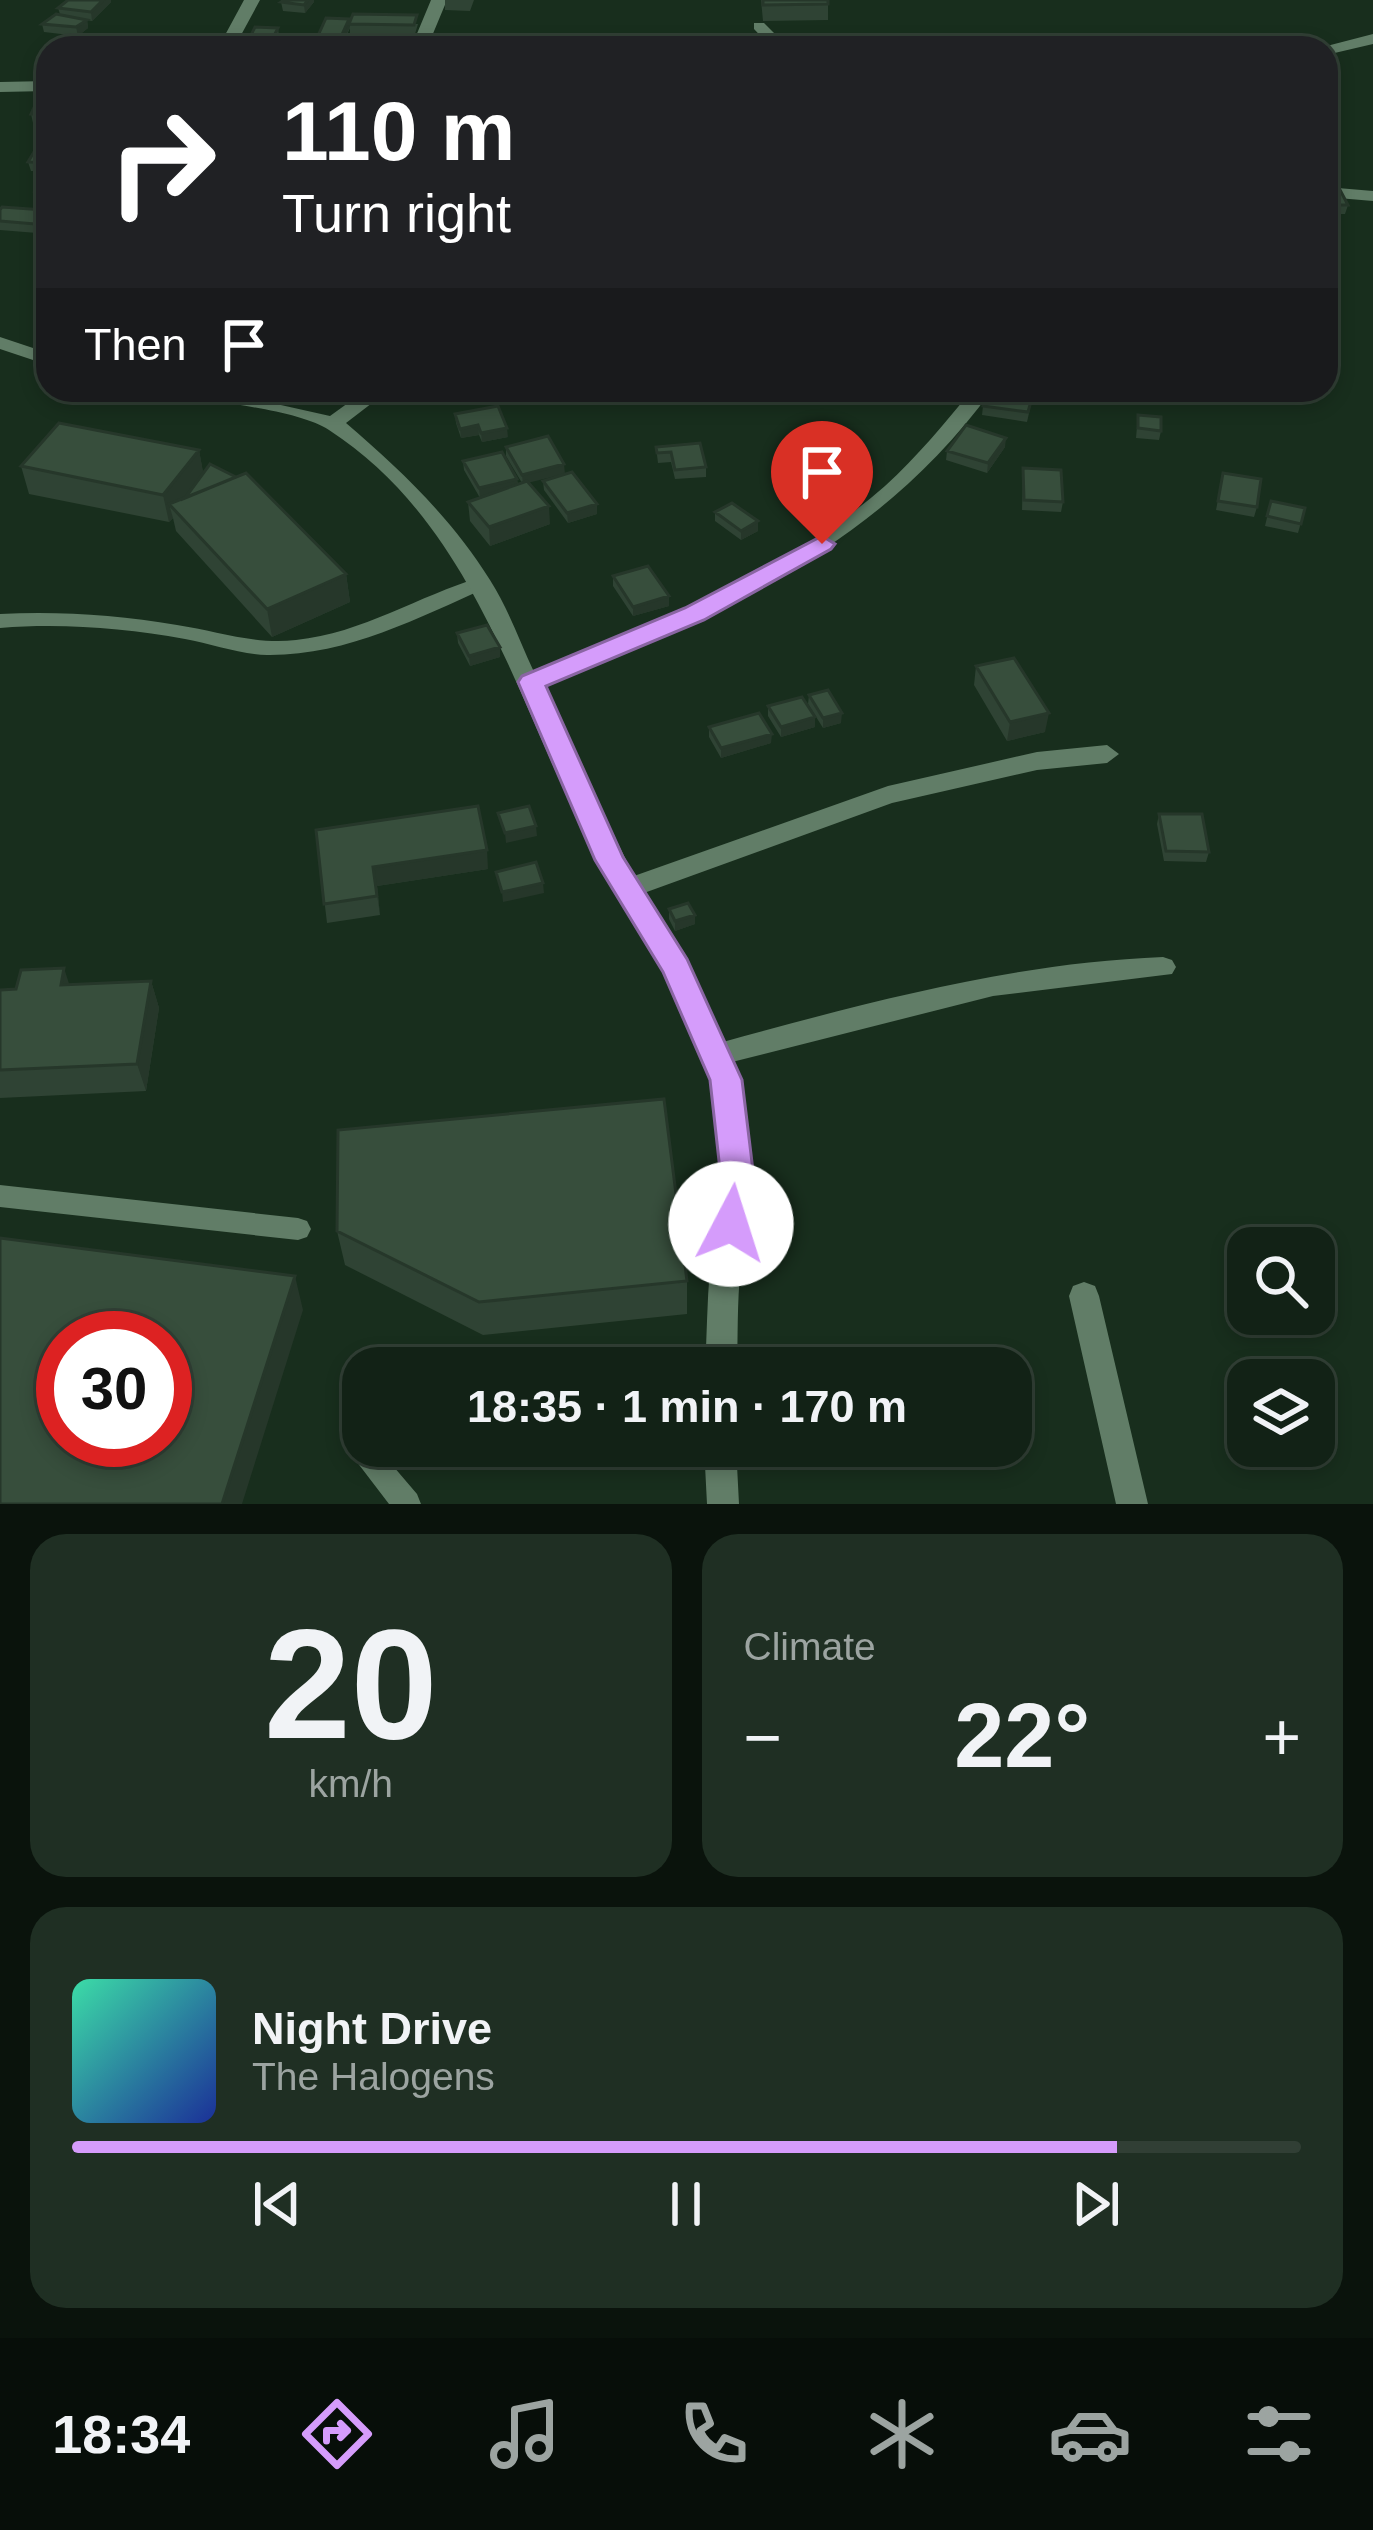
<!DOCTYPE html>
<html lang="en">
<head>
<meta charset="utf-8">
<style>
	:root { --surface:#122216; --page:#1f2f23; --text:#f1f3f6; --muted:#9ca4a1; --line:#313f35; --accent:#d59cfb }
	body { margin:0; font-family:Arial,sans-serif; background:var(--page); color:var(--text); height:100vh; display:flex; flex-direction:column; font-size:45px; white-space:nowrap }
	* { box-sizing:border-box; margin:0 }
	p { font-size:39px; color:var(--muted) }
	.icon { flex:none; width:66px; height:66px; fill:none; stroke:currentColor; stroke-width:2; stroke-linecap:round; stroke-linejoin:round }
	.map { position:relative; height:1504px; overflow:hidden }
	.details { display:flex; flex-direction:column; gap:30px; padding:30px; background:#0a130c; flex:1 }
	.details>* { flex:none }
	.top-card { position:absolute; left:36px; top:36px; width:1302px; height:366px; border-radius:36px; box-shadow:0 6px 18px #0003,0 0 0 3px var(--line); background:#202124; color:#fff; overflow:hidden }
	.tools { position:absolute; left:1227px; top:1227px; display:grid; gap:24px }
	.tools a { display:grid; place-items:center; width:108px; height:108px; border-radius:24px; background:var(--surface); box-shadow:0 6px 18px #0003,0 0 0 3px var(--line); font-size:60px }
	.speed { position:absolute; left:36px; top:1311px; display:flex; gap:24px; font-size:60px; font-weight:700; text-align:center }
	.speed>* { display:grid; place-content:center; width:156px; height:156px; border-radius:50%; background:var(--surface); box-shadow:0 6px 18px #0003,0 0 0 3px var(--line); line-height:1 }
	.speed .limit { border:18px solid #d22; background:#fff; color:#111 }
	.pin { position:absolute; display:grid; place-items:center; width:102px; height:102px; color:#fff; margin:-123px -51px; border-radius:50% 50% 50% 0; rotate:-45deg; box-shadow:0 0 12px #0007 }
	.pin .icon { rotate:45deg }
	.me { position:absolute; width:132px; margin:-66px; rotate:5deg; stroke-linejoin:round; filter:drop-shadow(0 0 9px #0008) }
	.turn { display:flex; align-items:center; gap:42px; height:252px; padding:0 48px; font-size:54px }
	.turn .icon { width:156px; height:156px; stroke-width:2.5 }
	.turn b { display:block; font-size:84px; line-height:102px }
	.then { display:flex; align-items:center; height:114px; padding:0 48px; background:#0003; gap:24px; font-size:45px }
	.big { font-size:90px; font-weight:700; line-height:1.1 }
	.details .card { flex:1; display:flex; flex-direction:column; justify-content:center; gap:18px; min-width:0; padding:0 42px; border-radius:36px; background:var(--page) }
	.details .dial { align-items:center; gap:0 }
	.dial b { font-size:156px; line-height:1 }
	.song { display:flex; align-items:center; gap:36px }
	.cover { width:144px; height:144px; border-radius:18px; background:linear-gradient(135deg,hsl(160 70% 55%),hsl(230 70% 35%)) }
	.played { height:12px; border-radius:6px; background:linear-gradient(90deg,var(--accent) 85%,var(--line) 85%) }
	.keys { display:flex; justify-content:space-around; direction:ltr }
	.heat { display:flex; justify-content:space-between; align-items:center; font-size:66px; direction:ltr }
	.details .tiles { flex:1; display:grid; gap:30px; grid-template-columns:1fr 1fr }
	.card:last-child { grid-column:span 2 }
	.trip { position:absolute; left:342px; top:1347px; width:690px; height:120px; border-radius:36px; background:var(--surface); box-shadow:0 6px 18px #0003,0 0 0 3px var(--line); font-weight:700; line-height:120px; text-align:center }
	.dock { display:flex; height:192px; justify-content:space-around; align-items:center; background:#070e09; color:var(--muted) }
	.dock .icon { width:84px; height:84px }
	.dock .selected { color:var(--accent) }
	.dock b { font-size:54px; color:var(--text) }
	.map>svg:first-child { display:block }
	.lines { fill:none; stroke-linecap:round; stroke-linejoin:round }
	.lane { fill:#617d67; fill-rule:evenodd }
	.street { fill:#617d67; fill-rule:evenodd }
	.wall { fill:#2f4334 }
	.shaded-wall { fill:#26372a }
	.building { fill:#374e3c; stroke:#26372a; stroke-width:3; fill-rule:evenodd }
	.route { fill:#d59cfb; stroke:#8a65a3; stroke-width:3 }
</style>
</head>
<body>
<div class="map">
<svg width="1373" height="1504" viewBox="0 0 1373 1504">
	<rect width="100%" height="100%" fill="#182e1d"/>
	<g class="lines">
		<path class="lane" d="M 481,577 L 488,579 L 491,583 L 488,587 C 418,618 346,656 267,655 C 239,654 212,644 185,639 C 124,628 62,623 0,628 L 0,614 C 59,611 118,615 177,625 C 217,631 255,645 296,640 C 363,633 418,596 481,577 Z
			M 0,1185 L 298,1218 L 307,1221 L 311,1229 L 307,1237 L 298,1240 L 0,1207 Z
			M 363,1436 L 363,1446 L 376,1446 L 417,1494 L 421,1504 L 389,1504 L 347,1449 L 351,1440 Z"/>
		<path class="street" d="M 244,0 L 260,0 L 234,48 L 218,48 Z
			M 431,0 L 447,0 L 427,48 L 411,48 Z
			M 754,23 L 764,23 L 789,48 L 772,48 L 754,29 Z
			M 1373,34 L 1373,44 L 1326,55 L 1326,48 L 1319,48 Z
			M 48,81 L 48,91 L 0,92 L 0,82 Z
			M 1326,187 L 1373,191 L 1373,201 L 1326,197 Z
			M 0,337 L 48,353 L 48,365 L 0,349 Z
			M 169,390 L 213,390 L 330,416 L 366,390 L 389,390 L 346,423 C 400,469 452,519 490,580 C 508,608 520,642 534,672 C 655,622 785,574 885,486 C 917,457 944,424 972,390 L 992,390 C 874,551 719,613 541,687 L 634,876 L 888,786 L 1037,752 L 1107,745 L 1119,754 L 1107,763 L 1037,770 L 892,803 L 644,893 L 690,968 L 723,1042 C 869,1002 1012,963 1163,957 L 1172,960 L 1176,967 L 1172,974 L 993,996 L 732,1062 C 760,1125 747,1198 741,1265 C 737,1299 738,1334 737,1368 L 705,1368 C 707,1335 707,1301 710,1268 C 716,1205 729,1142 712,1079 C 690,1003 636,930 600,863 C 519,715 480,528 329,430 C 299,410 216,402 179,396 Z
			M 1084,1282 L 1095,1286 L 1099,1296 L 1148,1504 L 1116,1504 L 1069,1296 L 1073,1286 Z
			M 704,1446 L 736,1446 L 739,1504 L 707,1504 Z"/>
	</g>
	<path class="wall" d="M 68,0 L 111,0 L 111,2 L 92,21 L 87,20 L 88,28 L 78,36 L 44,32 L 42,24 L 60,14 L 58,8 Z
		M 445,0 L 474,0 L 470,11 L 445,10 Z
		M 761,0 L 828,0 L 828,20 L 763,21 Z
		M 281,2 L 314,2 L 305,13 L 283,11 Z
		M 349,19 L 350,23 L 418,24 L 415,34 L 350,33 L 350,28 L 341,48 L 306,48 L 317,47 L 316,40 Z
		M 278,28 L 279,36 L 275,44 L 270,46 L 251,46 L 250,37 Z
		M 48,101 L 48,123 L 33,123 L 31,114 Z
		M 48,147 L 48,171 L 31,171 L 28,162 Z
		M 48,172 L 48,200 L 38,200 L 35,191 Z
		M 1326,188 L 1348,205 L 1345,214 L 1326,214 Z
		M 0,210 L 47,219 L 37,233 L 0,230 Z
		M 1034,391 L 1027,422 L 982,415 L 983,406 Z
		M 455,414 L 508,437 L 482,442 L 479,435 L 461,438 L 456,423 Z
		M 1138,415 L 1161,431 L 1159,440 L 1136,438 Z
		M 506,447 L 529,483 L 550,524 L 490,546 L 470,521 L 468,502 L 480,498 L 464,470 L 463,461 L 517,479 L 518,485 L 522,483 L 506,456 Z
		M 656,447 L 706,467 L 706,477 L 675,479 L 671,462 L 658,463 Z
		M 1005,447 L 987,473 L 946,460 L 947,451 Z
		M 199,450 L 203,473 L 346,574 L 350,602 L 272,637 L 176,531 L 173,518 L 169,522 L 29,494 L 21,466 Z
		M 1023,468 L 1063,502 L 1061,512 L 1022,510 Z
		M 1223,473 L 1257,507 L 1254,517 L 1216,510 Z
		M 543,481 L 597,504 L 597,514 L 568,523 L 544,490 Z
		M 1271,501 L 1305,508 L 1298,533 L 1265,526 Z
		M 715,512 L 758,521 L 758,531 L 741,540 L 715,521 Z
		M 613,576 L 669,596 L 669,606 L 633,616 L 613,586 Z
		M 457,633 L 500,657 L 470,666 L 458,643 Z
		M 976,666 L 1045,732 L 1007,741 L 974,685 Z
		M 809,695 L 841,723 L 823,728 L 808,704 Z
		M 768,706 L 815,727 L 781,737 L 768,716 Z
		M 709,727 L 771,743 L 721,758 L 709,737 Z
		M 1159,814 L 1209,852 L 1206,862 L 1164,861 L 1157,824 Z
		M 316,830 L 488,869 L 377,886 L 380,915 L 327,923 Z
		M 669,909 L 695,924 L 675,931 L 669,919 Z
		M 151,981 L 159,1008 L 146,1091 L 0,1098 L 0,990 Z
		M 337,1231 L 687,1281 L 687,1314 L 483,1335 L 345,1265 Z"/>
	<path class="shaded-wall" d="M 103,0 L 111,0 L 111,2 L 92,21 L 91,12 Z
		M 308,0 L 314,0 L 314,2 L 305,13 L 304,5 Z
		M 349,19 L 350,27 L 340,48 L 339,41 Z
		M 87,20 L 88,28 L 78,36 L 76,27 Z
		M 45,210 L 47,219 L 37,233 L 35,224 Z
		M 478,425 L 479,435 L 461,438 L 460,429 Z
		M 507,428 L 508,437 L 482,442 L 481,433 Z
		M 1006,438 L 1005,447 L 987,473 L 988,463 Z
		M 199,450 L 204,477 L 178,511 L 169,504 L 173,518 L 169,522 L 163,495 Z
		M 564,464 L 565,474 L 523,484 L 522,475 Z
		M 517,479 L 518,489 L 480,498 L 479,488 Z
		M 597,504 L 597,514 L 568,523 L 567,513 Z
		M 549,506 L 550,524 L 490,546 L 489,527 Z
		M 758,521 L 758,531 L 741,540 L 741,531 Z
		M 346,574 L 350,602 L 272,637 L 267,609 Z
		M 669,596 L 669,606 L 633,616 L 633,607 Z
		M 500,647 L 500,657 L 470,666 L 469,656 Z
		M 842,713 L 841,723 L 823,728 L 823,718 Z
		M 1049,713 L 1045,732 L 1007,741 L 1010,722 Z
		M 815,717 L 815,727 L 781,737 L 781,727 Z
		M 772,734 L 771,743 L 721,758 L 721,748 Z
		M 536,826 L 537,836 L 506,843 L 505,833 Z
		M 487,850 L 488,869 L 377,886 L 380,915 L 373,867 Z
		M 543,883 L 544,893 L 503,902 L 502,892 Z
		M 695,915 L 695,924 L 675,931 L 675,921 Z
		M 64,968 L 73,996 L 61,985 Z
		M 151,981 L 159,1008 L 146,1091 L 137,1064 Z
		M 295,1276 L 303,1310 L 242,1504 L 222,1504 Z"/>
	<path class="building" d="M 68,0 L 103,0 L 91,12 L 58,8 Z
		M 284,0 L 308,0 L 304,5 L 281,2 Z
		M 763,0 L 828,0 L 828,4 L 763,5 Z
		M 56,14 L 87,20 L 76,27 L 42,24 Z
		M 353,14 L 417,15 L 414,25 L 349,24 Z
		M 326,18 L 349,19 L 339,41 L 316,40 Z
		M 255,27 L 278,28 L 273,38 L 250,37 Z
		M 272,44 L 301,46 L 300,48 L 269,48 Z
		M 37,101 L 48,101 L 48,114 L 31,114 Z
		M 37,147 L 48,147 L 48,163 L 28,162 Z
		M 47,172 L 48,191 L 35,191 Z
		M 1326,188 L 1339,188 L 1348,205 L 1326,205 Z
		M 2,207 L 45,210 L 35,224 L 0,221 L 0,210 Z
		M 988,390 L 1034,391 L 1028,412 L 983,406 Z
		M 498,406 L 507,428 L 481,433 L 478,425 L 460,429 L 455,414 Z
		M 1138,415 L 1161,417 L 1161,431 L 1138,428 Z
		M 59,423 L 199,450 L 163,495 L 21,466 Z
		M 966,425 L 1006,438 L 988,463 L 947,451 Z
		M 548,436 L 564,464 L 522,475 L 506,447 Z
		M 700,443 L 706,467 L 675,470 L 671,452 L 657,453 L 656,447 Z
		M 502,452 L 517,479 L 479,488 L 463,461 Z
		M 210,464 L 236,477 L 185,498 Z
		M 1023,468 L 1061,470 L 1063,502 L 1024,500 Z
		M 572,472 L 597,504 L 567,513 L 543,481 Z
		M 246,473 L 346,574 L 267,609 L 169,504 Z
		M 1223,473 L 1261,479 L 1257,507 L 1218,501 Z
		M 527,481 L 549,506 L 489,527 L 468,502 Z
		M 1271,501 L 1305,508 L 1301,524 L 1267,516 Z
		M 732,503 L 758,521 L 741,531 L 715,512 Z
		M 648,566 L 669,596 L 633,607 L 613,576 Z
		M 487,625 L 500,647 L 469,656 L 457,633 Z
		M 1014,658 L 1049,713 L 1010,722 L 976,666 Z
		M 828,690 L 842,713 L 823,718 L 809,695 Z
		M 802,697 L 815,717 L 781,727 L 768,706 Z
		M 759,713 L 772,734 L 721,748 L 709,727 Z
		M 478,806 L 487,850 L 373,867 L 377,896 L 324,904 L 316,830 Z
		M 529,806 L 536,826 L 505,833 L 498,813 Z
		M 1159,814 L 1202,814 L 1209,852 L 1166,851 Z
		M 536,862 L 543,883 L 502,892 L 496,872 Z
		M 688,903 L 695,915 L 675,921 L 669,909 Z
		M 64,968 L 61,985 L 151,981 L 137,1064 L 0,1070 L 0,990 L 16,989 L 21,970 Z
		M 664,1099 L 687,1281 L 479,1302 L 337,1231 L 338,1130 Z
		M 0,1238 L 295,1276 L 222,1504 L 0,1504 ZM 63,1338 L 165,1338 L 165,1440 L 63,1440 Z"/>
	<path class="route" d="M 822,536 L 835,544 L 831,549 L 704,620 L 546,686 L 623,857 L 687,959 L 742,1080 L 754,1179 L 743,1234 L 731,1239 L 719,1234 L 714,1224 L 721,1179 L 710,1080 L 663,972 L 595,860 L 518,682 L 522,676 L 685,608 Z"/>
</svg>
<div class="tools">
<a><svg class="icon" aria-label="search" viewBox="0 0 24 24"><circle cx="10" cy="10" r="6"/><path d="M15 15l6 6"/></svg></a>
<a><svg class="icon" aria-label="layers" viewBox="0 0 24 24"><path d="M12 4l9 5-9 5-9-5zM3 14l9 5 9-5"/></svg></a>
</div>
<div class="speed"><div class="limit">30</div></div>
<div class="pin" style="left:822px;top:544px;background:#d93025"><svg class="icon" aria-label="arrive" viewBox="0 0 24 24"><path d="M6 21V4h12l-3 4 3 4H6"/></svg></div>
<svg class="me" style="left:731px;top:1224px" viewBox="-20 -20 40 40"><circle r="19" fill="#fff"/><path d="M0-13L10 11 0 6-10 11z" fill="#d59cfb"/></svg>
<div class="trip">18:35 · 1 min · 170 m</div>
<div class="top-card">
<div class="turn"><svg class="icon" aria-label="right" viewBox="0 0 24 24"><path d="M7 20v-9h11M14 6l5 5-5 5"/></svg><div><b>110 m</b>Turn right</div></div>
<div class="then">Then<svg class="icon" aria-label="arrive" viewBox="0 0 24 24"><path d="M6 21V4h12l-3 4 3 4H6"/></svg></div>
</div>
</div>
<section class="details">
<div class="tiles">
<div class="card dial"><b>20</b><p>km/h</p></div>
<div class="card"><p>Climate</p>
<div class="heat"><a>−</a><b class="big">22°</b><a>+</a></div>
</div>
<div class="card">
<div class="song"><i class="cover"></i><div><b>Night Drive</b><p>The Halogens</p></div></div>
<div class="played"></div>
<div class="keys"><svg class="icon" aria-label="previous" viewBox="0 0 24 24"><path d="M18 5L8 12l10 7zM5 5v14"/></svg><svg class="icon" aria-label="pause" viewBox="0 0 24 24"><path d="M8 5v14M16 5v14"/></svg><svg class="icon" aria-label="next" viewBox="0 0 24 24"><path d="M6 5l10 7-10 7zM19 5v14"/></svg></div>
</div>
</div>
</section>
<nav class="dock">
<b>18:34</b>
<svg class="icon selected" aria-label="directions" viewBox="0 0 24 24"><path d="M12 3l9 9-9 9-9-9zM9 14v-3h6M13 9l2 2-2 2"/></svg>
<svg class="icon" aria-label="music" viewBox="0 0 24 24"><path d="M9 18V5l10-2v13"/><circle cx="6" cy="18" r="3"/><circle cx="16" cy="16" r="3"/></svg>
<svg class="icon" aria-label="phone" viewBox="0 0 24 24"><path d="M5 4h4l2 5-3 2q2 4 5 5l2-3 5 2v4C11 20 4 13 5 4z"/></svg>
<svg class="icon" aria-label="climate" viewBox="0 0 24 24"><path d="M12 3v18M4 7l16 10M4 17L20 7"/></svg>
<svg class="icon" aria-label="car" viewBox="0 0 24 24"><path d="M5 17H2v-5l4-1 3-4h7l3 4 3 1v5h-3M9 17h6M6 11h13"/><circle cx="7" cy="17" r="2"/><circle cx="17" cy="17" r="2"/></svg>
<svg class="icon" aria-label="filters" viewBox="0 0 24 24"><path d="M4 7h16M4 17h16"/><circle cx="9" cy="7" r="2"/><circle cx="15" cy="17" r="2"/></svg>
</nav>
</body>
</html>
